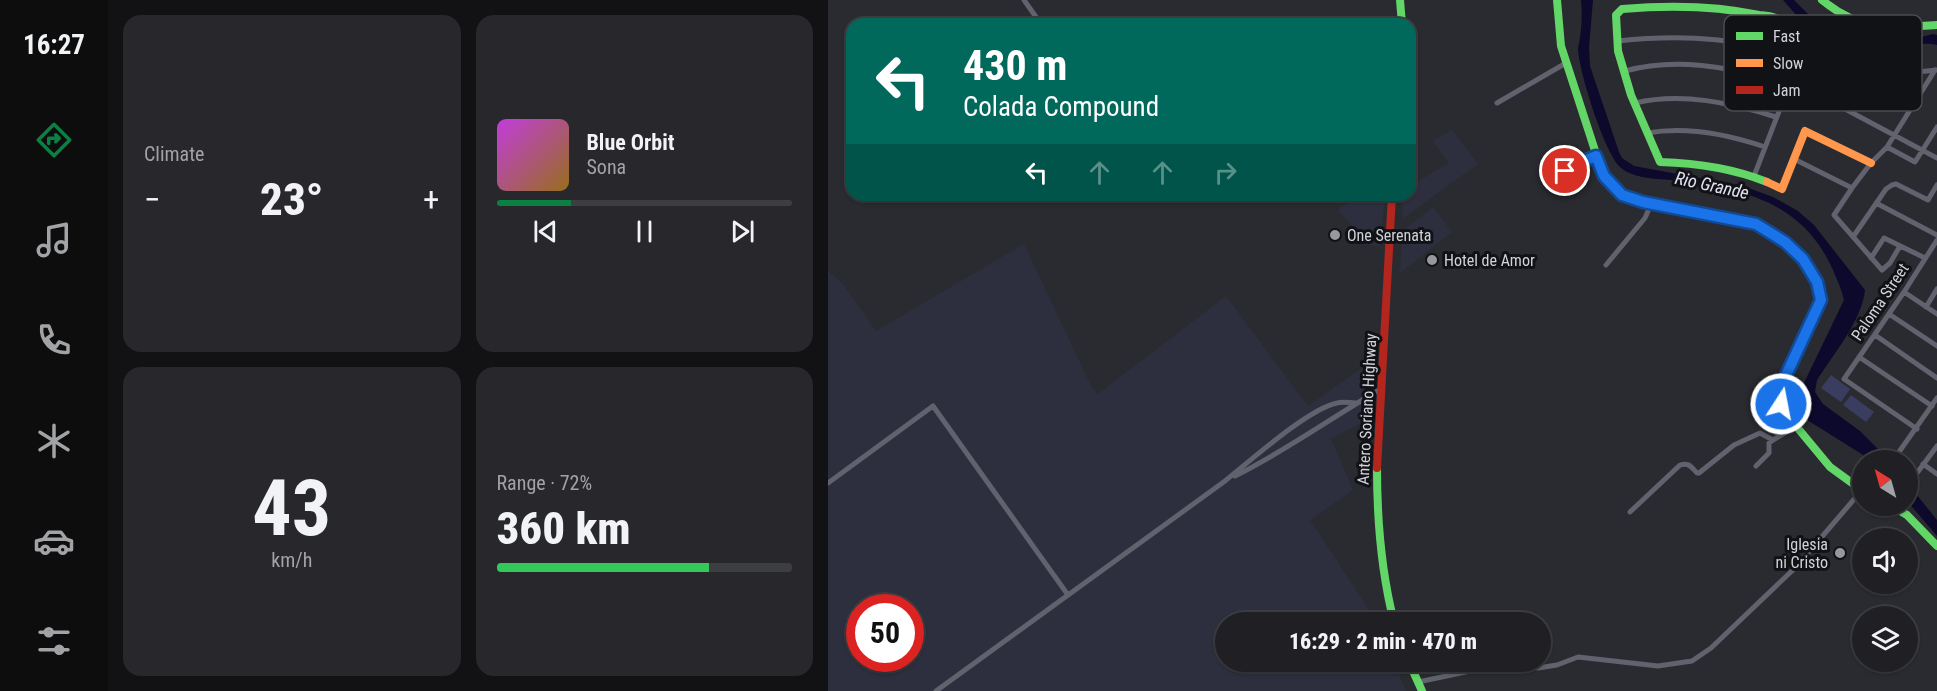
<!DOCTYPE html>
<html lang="en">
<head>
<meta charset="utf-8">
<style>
	:root { --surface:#202024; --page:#28282c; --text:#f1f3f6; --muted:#a2a3a6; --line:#3d3e41; --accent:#0b8043 }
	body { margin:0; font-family:"Roboto Condensed",sans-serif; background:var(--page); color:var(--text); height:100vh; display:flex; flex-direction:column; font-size:22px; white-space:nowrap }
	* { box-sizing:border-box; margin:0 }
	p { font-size:20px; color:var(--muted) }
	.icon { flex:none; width:33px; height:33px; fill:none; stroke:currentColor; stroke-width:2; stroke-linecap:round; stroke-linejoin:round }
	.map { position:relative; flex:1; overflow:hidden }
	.side { display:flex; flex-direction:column; gap:15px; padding:15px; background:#121214; width:720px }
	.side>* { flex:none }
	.guide { position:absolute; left:18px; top:18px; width:570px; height:183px; border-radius:18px; box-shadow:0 2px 4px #0004,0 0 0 2px var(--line); background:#00695c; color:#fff; overflow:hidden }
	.needle { width:39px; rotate:323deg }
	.tools { position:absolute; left:1024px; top:450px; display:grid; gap:12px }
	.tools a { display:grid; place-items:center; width:66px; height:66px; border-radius:50%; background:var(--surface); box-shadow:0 2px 4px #0004,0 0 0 2px var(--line); font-size:30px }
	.speed { position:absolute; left:18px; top:594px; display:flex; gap:12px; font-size:30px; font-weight:700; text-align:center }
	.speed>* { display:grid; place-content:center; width:78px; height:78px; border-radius:50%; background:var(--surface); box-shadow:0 2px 4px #0004,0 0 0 2px var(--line); line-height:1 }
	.speed .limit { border:9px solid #d22; background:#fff; color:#111 }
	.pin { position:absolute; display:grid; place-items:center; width:51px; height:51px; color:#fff; margin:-26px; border:3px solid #fff; border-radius:50%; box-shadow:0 2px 6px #0007 }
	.me { position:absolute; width:66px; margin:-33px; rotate:11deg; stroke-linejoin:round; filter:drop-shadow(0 0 4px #0008) }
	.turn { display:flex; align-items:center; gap:21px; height:126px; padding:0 18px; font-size:27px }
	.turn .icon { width:78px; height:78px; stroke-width:2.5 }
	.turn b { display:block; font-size:42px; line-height:51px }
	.lanes { display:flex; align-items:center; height:57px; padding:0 18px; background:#0003; justify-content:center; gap:30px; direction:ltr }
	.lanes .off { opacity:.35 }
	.big { font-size:45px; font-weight:800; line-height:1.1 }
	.side .widget { flex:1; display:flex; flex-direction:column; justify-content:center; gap:9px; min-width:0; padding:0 21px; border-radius:18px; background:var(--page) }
	.side .dial { align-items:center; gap:0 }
	.dial b { font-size:78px; line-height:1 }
	.song { display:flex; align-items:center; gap:18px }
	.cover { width:72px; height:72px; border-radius:9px; background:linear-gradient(135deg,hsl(290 70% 55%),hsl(40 70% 35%)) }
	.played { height:6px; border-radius:3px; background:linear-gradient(90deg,var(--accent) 25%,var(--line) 25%) }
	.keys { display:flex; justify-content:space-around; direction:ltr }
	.heat { display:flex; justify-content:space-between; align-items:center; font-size:33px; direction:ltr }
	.charge { height:9px; border-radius:4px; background:linear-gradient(90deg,#34c759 72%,var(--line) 0) }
	.side .tiles { flex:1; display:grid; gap:15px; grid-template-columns:repeat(2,1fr) }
	.trip { position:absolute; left:387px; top:612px; width:336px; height:60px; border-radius:30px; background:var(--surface); box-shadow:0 2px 4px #0004,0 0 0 2px var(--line); font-weight:800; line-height:60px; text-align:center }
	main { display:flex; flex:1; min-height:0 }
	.menu { display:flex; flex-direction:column; width:108px; justify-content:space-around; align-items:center; background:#0d0d0e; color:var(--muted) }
	.menu .icon { width:42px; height:42px }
	.menu .selected { color:var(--accent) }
	.menu b { font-size:27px; color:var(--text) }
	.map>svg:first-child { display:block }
	.built { fill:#2d2f3e; fill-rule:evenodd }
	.green { fill:#3a3d60 }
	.water { fill:#0c092d }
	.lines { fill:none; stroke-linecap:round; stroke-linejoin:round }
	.street { stroke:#61626e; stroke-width:5 }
	.fast { stroke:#63d668; stroke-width:8 }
	.slow { stroke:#ff974d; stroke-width:8 }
	.jam { stroke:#b3261e; stroke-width:8 }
	.route-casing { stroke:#114b97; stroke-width:15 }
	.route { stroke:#1a73e8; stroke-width:10 }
	.poi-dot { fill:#97989e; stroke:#111216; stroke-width:2 }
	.labels { text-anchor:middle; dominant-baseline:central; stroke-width:6; stroke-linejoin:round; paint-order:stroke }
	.poi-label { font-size:16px; fill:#d2d3da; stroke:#111216; text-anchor:start }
	.street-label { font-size:16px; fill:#d2d3da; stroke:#111216 }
	.water-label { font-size:18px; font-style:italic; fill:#e0e2f2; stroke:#111216 }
	.key { fill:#111216; stroke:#4b4c51; stroke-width:1.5 }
	.key-label { font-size:16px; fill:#d2d3da }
</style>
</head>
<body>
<main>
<nav class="menu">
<b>16:27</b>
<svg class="icon selected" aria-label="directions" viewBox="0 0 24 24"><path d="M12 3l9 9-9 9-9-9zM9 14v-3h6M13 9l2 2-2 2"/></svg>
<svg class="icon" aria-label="music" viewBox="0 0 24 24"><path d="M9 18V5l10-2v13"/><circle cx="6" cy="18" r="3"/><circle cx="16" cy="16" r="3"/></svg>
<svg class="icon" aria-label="phone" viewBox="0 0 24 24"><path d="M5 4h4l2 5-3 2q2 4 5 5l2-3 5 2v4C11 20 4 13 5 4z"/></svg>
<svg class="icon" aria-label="climate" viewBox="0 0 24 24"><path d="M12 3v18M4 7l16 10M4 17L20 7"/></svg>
<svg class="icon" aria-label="car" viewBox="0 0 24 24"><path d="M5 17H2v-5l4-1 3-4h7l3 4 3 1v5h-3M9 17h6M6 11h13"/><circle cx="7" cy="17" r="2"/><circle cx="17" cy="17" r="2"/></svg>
<svg class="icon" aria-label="filters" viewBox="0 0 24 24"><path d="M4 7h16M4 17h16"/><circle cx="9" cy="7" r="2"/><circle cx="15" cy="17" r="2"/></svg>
</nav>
<section class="side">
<div class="tiles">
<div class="widget"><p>Climate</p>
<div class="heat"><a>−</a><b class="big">23°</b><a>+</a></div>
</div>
<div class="widget">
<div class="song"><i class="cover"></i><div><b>Blue Orbit</b><p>Sona</p></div></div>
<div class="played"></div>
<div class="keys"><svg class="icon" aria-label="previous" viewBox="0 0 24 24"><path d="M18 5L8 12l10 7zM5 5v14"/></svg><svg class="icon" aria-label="pause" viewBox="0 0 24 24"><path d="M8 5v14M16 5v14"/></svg><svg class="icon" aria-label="next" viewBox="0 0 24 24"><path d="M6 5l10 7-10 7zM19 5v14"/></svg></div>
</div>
<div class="widget dial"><b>43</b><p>km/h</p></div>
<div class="widget"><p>Range · 72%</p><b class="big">360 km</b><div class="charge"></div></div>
</div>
</section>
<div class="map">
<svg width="1109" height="691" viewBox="0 0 1109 691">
	<rect width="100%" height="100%" fill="#2a2b30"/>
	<path class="built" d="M 624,130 L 650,164 L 574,219 L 575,195 L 582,195 L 582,186 L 621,163 L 605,141 Z
		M 530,195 L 557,195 L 552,246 L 542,245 L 510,210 Z
		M 605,207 L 624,232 L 572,273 L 574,231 Z
		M 196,244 L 263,386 L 270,394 L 398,296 L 480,406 L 544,361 L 538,420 L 503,439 L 525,490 L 482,520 L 549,622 L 398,622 L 398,662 L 566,662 L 578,691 L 0,691 L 0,271 L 15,284 L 48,331 ZM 32,608 L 82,608 L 82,658 L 32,658 Z"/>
	<path class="green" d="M 1003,375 L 1022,389 L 1013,402 L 993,388 Z
		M 1023,395 L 1046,412 L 1038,422 L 1015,405 Z"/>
	<path class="water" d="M 753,0 L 765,0 L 761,47 L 762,66 L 791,152 L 794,158 L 806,166 L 915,186 L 945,197 L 970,211 L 986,225 L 1037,290 C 1034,320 1005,355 989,380 L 987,392 L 995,404 L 1032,431 L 1061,460 L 1043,460 L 976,418 L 968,410 L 969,395 L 975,385 L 1016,300 C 1014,290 1009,280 1005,270 C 974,200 912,188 843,180 C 827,179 802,178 791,166 C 775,148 752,74 750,50 C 750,45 752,41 752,37 C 754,25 754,11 753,0 Z
		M 955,0 L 966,0 L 1005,39 C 1020,50 1035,54 1053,52 L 1057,47 L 1061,45 L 1105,34 L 1109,35 L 1109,45 C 1097,42 1083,45 1072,50 C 1068,52 1064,55 1060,57 C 1014,72 982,30 955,0 Z
		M 1080,484 L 1109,520 L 1109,536 L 1080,502 Z"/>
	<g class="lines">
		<path class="street" d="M 196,0 L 213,24
			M 790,41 C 889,30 967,46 1055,94 L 1069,74 L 1109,70
			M 797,71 C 847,57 901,67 950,81
			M949 85a11 11 0 1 1 22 0a11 11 0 1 1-22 0Z
			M 965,74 L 970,57
			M 971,88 L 1019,110 L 1109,158
			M 669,103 L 738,63
			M 807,103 C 854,92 903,103 948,117
			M 819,133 C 859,126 899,134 937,147
			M 1059,147 L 1087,162 L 1109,127
			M 966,159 L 1024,188
			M 926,176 L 957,96
			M 721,184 L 744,167 L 769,156
			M 1048,203 L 1109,235
			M 1025,237 L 1058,189 L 1064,185 L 1068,184 L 1100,200 L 1109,185
			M 1072,246 L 1062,263 L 1054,270 L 1006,215 L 1024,188 L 1043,163 L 1059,147 L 1107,70
			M 1043,258 L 1056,238 L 1097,258
			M 778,265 L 817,218 L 823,204
			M 1076,292 L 1109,314
			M 1098,307 L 1109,289
			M 1061,314 L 1109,346
			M 1047,335 L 1109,378
			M 1031,357 L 1104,406
			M 1089,429 L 1016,379 L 1076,292 L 1109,240
			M 1071,452 L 1109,398
			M 1095,464 L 1109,474
			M 928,466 L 941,453 L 941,443 L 945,440
			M 1089,473 L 1109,446
			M 407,476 C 458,451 504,417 553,389
			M 0,483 L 105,406 L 240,595
			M 802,512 L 852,465 C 861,462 863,467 869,473 L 871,473 L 906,445 L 932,433 L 945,440 L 968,426
			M 590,682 L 680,663 L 710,668 L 729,665 L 750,657 L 830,666 L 864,661 L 883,648 L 968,567 L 1034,490
			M 108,691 L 397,481 C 422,461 480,409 509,403 C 515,401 522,403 528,403"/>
		<path class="fast" d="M 572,0 L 574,24
			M 729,0 L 733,46 L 773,169 L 784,186 L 800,198 L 920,221 C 951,233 996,267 992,305 L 953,386 L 951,396 L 953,404 L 968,426 L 1002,467 L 1035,491
			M 994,0 C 1033,32 1062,28 1109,25
			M 939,182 C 904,168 869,163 832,162 L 803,95 L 790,51 L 788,15 L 794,9 C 841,5 885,5 931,15 C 940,16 951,16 956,25 L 949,50
			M 549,468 C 549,521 553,571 566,622
			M 1064,506 L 1079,515 L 1109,546
			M 581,662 L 594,691"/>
		<path class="slow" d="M 939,182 L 954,189 L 977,131 L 1043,163"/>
		<path class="jam" d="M 549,468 L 564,195"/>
	</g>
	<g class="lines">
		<defs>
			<path id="route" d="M 737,171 L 749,164 L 768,156 L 776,176 L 794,195 L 815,202 L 928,224 L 957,242 L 975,259 L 989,282 L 993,300 L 953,386 L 951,396 L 953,404"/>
		</defs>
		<use href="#route" class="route-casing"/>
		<use href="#route" class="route"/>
	</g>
	<g class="poi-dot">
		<circle cx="507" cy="235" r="6"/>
		<circle cx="604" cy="260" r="6"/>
		<circle cx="1012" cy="553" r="6"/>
	</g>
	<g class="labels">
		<g class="poi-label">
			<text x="519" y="235">One Serenata</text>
			<text x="616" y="260">Hotel de Amor</text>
			<text x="1000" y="544" text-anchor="end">Iglesia<tspan x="1000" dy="18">ni Cristo</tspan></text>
		</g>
		<g class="street-label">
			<text transform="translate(1052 302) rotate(-56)">Paloma Street</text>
			<text transform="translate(539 409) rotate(-87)">Antero Soriano Highway</text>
		</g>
		<g class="water-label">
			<text transform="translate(884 185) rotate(12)">Rio Grande</text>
		</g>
	</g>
	<rect x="896" y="15" width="198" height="96" rx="9" class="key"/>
	<rect x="908" y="32" width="27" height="8" fill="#63d668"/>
	<rect x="908" y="59" width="27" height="8" fill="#ff974d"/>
	<rect x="908" y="86" width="27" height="8" fill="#b3261e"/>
	<g class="key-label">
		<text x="945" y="42">Fast</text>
		<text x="945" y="69">Slow</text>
		<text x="945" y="96">Jam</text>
	</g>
</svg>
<div class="tools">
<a><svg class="needle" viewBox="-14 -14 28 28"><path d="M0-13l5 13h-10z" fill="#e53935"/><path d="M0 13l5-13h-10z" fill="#a2a3a6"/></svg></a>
<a><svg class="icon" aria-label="sound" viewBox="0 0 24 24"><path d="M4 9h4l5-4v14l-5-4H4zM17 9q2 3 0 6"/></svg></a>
<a><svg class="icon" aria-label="layers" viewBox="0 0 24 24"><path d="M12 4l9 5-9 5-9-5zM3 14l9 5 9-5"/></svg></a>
</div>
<div class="speed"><div class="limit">50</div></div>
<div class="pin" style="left:737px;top:171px;background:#d93025"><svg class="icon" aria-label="arrive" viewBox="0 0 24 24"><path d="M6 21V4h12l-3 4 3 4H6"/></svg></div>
<svg class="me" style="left:953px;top:404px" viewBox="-20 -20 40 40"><circle r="17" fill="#1a73e8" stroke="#fff" stroke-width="3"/><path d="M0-11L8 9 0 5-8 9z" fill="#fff"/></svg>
<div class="trip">16:29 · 2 min · 470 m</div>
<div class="guide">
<div class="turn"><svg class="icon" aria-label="left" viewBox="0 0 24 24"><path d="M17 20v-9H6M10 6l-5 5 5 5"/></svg><div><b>430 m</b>Colada Compound</div></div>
<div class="lanes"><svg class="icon" aria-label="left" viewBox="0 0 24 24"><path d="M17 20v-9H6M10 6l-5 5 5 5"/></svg><svg class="icon off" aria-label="ahead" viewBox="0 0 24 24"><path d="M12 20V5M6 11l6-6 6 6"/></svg><svg class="icon off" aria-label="ahead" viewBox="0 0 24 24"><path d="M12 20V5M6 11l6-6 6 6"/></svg><svg class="icon off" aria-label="right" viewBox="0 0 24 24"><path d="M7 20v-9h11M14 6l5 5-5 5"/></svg></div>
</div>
</div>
</main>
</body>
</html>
